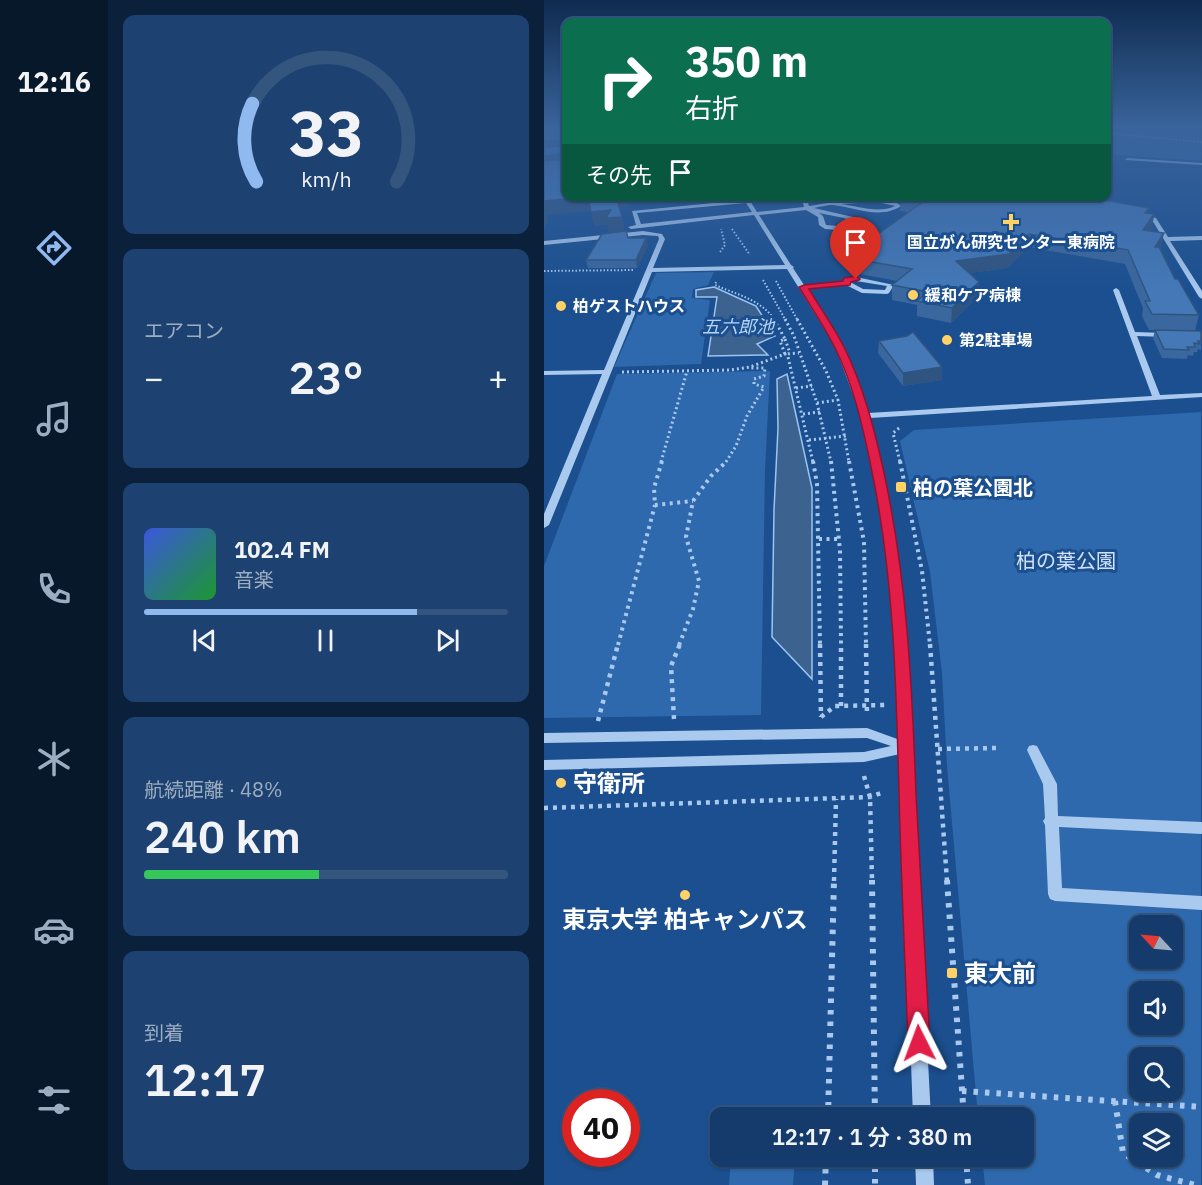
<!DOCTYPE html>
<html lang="ja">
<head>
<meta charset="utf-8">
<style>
	:root { --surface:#143b6b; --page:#1d4271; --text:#f1f3f6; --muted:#9dadc1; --line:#33557e; --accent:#90b9f0 }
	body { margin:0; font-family:"IBM Plex Sans","Noto Sans JP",sans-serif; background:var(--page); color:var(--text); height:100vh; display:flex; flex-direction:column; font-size:22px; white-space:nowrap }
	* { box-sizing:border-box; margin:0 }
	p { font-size:20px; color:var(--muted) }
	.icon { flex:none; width:33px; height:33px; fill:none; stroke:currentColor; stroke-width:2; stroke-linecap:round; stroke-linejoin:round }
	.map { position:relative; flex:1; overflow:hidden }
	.sheet { display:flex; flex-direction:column; gap:15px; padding:15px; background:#0b203b; width:436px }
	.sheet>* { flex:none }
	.hud { position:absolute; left:18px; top:18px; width:549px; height:183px; border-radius:12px; box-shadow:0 2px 4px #0004,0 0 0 2px var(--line); background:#0b6e4f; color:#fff; overflow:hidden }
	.needle { width:39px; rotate:296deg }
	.controls { position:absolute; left:585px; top:915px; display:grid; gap:12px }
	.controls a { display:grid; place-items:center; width:54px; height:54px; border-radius:12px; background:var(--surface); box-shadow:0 2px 4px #0004,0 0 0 2px var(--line); font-size:30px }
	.speed { position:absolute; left:18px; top:1089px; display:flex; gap:12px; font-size:30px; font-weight:700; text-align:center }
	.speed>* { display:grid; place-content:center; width:78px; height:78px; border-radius:50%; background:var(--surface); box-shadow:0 2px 4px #0004,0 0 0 2px var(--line); line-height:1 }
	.speed .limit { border:9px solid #d22; background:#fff; color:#111 }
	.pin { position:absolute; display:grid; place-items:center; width:51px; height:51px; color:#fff; margin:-62px -26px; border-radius:50% 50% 50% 0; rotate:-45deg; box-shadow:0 0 6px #0007 }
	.pin .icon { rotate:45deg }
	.me { position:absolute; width:66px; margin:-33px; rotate:357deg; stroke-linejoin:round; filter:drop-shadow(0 0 4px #0008) }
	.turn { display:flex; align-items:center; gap:21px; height:126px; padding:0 24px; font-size:27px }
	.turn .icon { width:78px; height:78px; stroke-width:2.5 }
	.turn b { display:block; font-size:42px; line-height:51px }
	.then { display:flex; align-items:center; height:57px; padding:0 24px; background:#0003; gap:12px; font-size:22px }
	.big { font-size:45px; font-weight:600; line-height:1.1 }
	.sheet .tile { flex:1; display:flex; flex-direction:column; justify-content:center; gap:9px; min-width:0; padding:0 21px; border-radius:12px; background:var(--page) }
	.sheet .dial { align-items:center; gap:0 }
	.dial svg { height:156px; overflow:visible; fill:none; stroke:var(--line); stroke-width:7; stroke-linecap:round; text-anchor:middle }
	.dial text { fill:var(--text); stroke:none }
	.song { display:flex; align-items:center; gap:18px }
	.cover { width:72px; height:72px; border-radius:9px; background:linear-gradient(135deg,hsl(230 70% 55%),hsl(130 70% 35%)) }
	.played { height:6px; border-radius:3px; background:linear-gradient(90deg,var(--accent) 75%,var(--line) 75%) }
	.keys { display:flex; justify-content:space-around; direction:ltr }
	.heat { display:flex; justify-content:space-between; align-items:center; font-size:33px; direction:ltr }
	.charge { height:9px; border-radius:4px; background:linear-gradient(90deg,#34c759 48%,var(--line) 0) }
	.trip { position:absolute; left:166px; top:1107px; width:324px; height:60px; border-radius:12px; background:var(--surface); box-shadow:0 2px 4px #0004,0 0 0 2px var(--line); font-weight:600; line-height:60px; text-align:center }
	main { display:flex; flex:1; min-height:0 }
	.dock { display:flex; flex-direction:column; width:108px; justify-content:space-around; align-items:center; background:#08182b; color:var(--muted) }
	.dock .icon { width:42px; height:42px }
	.dock .selected { color:var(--accent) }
	.dock b { font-size:27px; color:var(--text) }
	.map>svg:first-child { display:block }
	.green { fill:#2e69ad; fill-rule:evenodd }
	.water { fill:#3c6290; stroke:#9cc4f0; stroke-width:1.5 }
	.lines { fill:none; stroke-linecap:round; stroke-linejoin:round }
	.path-far5 { stroke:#a9c9ee; stroke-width:1.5; stroke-dasharray:1.5 2; stroke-linecap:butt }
	.path-far4 { stroke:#a9c9ee; stroke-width:2; stroke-dasharray:1.5 2; stroke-linecap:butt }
	.path-far3 { stroke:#a9c9ee; stroke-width:3; stroke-dasharray:2 3; stroke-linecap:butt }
	.path-far2 { stroke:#a9c9ee; stroke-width:4; stroke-dasharray:3 4.5; stroke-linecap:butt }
	.path-far1 { stroke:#a9c9ee; stroke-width:4.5; stroke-dasharray:4 5; stroke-linecap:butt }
	.path { stroke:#a9c9ee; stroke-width:6; stroke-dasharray:4.5 7; stroke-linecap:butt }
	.minor { fill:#a9c9ee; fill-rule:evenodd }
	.wall { fill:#3a679d }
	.shaded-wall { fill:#305480 }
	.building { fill:#4478b7; stroke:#305480; stroke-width:1.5 }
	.route { fill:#e11d48; stroke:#92132f; stroke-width:1.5 }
	.poi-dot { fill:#ffd166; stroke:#1b4f8f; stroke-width:2 }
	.labels { text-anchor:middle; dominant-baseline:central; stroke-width:6; stroke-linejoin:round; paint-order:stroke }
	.far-poi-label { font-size:16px; font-weight:bold; fill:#fff; stroke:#1b4f8f; text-anchor:start }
	.far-water-label { font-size:18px; font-style:italic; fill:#b5d3f5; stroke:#1b4f8f }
	.poi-label { font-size:20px; font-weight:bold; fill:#fff; stroke:#1b4f8f; text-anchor:start }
	.park-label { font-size:20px; fill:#cfe3fa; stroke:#1b4f8f }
	.near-poi-label { font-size:24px; font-weight:bold; fill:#fff; stroke:#1b4f8f; text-anchor:start }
</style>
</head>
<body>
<main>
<nav class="dock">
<b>12:16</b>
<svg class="icon selected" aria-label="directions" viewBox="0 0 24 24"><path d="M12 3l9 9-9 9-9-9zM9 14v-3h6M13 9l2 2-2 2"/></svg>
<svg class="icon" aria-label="music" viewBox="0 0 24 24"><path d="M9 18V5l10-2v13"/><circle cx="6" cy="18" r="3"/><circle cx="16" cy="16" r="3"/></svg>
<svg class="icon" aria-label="phone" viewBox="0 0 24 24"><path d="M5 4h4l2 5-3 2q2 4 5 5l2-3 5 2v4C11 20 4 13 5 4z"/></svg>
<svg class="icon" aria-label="climate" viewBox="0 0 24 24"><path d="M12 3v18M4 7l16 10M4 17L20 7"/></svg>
<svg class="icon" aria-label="car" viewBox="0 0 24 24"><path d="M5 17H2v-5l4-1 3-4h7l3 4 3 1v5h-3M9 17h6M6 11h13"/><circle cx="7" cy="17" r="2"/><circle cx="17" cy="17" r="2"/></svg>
<svg class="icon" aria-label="filters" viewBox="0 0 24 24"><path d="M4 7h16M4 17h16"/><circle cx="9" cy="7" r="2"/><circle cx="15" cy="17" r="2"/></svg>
</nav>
<section class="sheet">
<div class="tile dial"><svg viewBox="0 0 100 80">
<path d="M14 69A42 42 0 1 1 86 69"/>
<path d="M14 69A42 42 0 0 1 12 29" stroke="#90b9f0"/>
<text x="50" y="56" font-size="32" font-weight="700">33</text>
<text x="50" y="72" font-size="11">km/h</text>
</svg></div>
<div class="tile"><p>エアコン</p>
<div class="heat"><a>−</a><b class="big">23°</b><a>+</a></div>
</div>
<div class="tile">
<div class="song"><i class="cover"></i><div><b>102.4 FM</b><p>音楽</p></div></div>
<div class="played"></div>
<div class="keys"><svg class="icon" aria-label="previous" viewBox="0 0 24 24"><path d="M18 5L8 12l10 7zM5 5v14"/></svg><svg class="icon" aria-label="pause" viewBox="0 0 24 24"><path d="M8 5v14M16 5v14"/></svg><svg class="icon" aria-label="next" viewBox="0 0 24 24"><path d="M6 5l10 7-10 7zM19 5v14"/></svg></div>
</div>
<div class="tile"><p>航続距離 · 48%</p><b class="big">240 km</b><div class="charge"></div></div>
<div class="tile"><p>到着</p><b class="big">12:17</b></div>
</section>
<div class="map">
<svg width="658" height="1185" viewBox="0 0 658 1185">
	<rect width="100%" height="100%" fill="#1b4f8f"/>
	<path class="green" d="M 562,126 L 657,126 L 657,161 L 563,154 Z
		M 170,272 L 164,285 L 149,289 L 148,298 L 166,300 L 157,364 L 70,367 L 112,273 Z
		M 226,371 L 221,470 L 217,715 L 0,718 L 0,566 L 73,374 Z
		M 657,412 L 657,1185 L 441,1185 L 438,1157 L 480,1156 L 480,1118 L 434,1117 L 403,766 L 398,673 L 386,572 L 356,441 L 370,430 ZM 596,926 L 628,926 L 628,958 L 596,958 ZM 596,992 L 628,992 L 628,1024 L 596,1024 ZM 596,1058 L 628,1058 L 628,1090 L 596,1090 ZM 596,1124 L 628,1124 L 628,1156 L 596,1156 Z
		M 187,1157 L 251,1157 L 249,1185 L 185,1185 Z"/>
	<path class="water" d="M 170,287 L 212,306 L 231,336 L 213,344 L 224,355 L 164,356 L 173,297 L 152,297 L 152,290 Z
		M 243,374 L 268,488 L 268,679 L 228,637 L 230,510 L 234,428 L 233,379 Z"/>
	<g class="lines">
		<path class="path-far5" d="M 562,133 L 658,142"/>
		<path class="path-far4" d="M 188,229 L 206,255
			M 176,252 L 181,245 L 177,229
			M 0,271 L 90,270
			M 219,280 L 242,321
			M 232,281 L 254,321
			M 172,282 L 171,285 C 191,294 219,300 231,321"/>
		<path class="path-far3" d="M 230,319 L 241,339 L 236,341 L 241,354 L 255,353
			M 241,319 L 250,336 L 273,403 L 294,400
			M 253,319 L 282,371 L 294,400 L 305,462
			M 241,339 L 246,353
			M 78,372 L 186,370 L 206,367 L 241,354 L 244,357 L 269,462
			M 252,388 L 268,386
			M 273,403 L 287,462
			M 259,414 L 276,412
			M 355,428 L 349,433 L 356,462
			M 265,440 L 302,436
			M 117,462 L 143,371
			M 182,462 L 192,446 L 203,416 L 220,387 L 210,384 L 210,379 L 220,376 L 221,368 L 206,368"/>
		<path class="path-far2" d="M 118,461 L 110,488 L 111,505 L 149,501
			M 269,461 L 273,484 L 276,645
			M 287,461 L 296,550 L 297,645
			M 305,461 L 320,542 L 322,645
			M 356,461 L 378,571 L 386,645
			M 275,539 L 295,539
			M 74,645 L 111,505
			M 135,645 L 149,609 L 155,581 L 142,537 L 149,501 L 167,476 L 183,461"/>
		<path class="path-far1" d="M 276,644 L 277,717
			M 322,644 L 323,716
			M 386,644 L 403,881
			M 297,706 L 297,644
			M 277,717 L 291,706 L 341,705
			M 130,719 L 127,666 L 136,644
			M 54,721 L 74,644
			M 394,749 L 453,748
			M 320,776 L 326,797 L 328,881
			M 0,808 L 326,797 L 340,792
			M 290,881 L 292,799"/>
		<path class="path" d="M 328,880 L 331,1118
			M 403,880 L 420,1118
			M 418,1091 L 658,1107
			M 571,1101 L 579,1153 L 613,1175 L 651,1185
			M 284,1118 L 290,880
			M 331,1156 L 331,1185
			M 422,1156 L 424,1185
			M 281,1185 L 282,1156"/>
		<path class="minor" d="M 583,158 L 658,163 L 658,165 L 581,160 Z
			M 102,196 L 107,196 L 108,199 L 103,200 Z
			M 198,196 L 203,196 L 213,212 L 260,207 L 257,196 L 262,196 L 265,206 C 285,203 342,190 357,206 C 336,220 311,207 289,205 C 283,205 275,207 270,208 L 309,217 L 320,223 L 307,231 L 281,229 L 275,225 L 274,217 L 262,210 L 215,215 L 247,265 L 250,267 L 249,268 L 260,285 L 300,281 L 301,279 L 312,277 L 350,285 L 345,293 L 343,294 L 318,293 L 302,285 L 262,289 L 299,346 L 324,413 L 608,396 L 569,290 L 572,288 L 575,290 L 591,332 L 621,333 L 624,335 L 621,337 L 593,336 L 616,395 L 658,393 L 658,397 L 326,418 L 347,510 L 359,599 L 368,705 L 370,793 L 387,1118 L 369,1118 L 356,754 L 320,762 L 0,770 L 0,760 L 320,752 L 347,746 L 323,738 L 0,743 L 0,733 L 323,728 L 356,740 L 356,705 L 349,599 L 337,510 L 317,416 L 291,346 L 243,269 L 108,272 L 5,525 L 0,528 L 0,514 L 58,374 L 0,375 L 0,371 L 60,370 L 115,239 L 114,236 L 99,235 L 0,245 L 0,241 L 99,231 L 118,234 L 121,239 L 109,268 L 241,265 L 210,215 L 87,229 L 84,227 L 92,225 L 88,211 L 200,200 ZM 333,202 L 351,206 C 334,214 314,206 296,204 ZM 202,203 L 208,212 L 97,224 L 93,213 ZM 275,213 L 300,218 L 313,223 L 306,227 L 282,225 L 279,216 ZM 312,281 L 343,286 L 341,290 L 319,289 L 306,282 Z
			M 595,214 L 612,218 L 624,237 L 658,236 L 658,240 L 626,241 L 658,291 L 658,299 L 655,297 L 608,220 L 593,217 Z
			M 489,745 L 493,746 L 513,784 L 514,816 L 658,822 L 658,834 L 515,827 L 518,888 L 658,896 L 658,910 L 511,901 L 506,899 L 504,894 L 501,825 L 499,821 L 501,818 L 499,784 L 483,750 L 485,746 Z
			M 371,1156 L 389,1156 L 390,1185 L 372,1185 Z"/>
	</g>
	<path class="wall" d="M 341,196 L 552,196 L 550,199 L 605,208 L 603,213 L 610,214 L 608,228 L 605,231 L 617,247 L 616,249 L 631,279 L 655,315 L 651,331 L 657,331 L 657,350 L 654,349 L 653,352 L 650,352 L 649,356 L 644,355 L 643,359 L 618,358 L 609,338 L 611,330 L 605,330 L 598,316 L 599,308 L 581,264 L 484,247 L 463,268 L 425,273 L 435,282 L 433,297 L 407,323 L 373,316 L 373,305 L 348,300 L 348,285 L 353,281 L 305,272 L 305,258 L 330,239 L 330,237 L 365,212 L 356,211 L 357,199 Z
		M 84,238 L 104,245 L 93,268 L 44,268 L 42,260 Z
		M 335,341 L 398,367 L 398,380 L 359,386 L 334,353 Z"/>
	<path class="shaded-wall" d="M 19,140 L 22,152 L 0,153 L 0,141 Z
		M 19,153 L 22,166 L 0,168 L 0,156 Z
		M 565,173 L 563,186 L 562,186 L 562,176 Z
		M 71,196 L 82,196 L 84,207 L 74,208 Z
		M 44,197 L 47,211 L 3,215 L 4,224 L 1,224 L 1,227 L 0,229 L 0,201 Z
		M 67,210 L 78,217 L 81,231 L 65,232 L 63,225 L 50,226 L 47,212 Z
		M 610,214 L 608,228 L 596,244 L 599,230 Z
		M 620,233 L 617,247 L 608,261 L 611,247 Z
		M 485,234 L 484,247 L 463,268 L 411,275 L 412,261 Z
		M 102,238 L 104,245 L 93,268 L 92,260 Z
		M 435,282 L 433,297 L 407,323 L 408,308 Z
		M 398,367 L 398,380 L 359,386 L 359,373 Z"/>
	<path class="building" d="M 0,126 L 22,126 L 22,196 L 72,196 L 78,217 L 62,218 L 67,210 L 47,212 L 44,197 L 0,201 L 0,161 L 20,160 L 22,158 L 19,153 L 0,156 L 0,147 L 20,146 L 22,144 L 19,140 L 0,141 Z
		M 359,196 L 538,196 L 605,208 L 601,213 L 610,214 L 599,230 L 620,233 L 611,247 L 615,247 L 631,279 L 634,279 L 655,315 L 608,314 L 601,301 L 606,301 L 584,250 L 485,234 L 465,254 L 412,261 L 435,282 L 408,308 L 373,301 L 384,292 L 348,285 L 368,269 L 305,258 L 332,238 L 330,237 L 380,201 L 357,198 Z
		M 82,231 L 84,238 L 102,238 L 92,260 L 42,260 L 58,234 Z
		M 611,330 L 657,331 L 657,341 L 654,341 L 656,344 L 650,343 L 651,347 L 643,347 L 645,350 L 620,349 Z
		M 369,332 L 398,367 L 359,373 L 335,341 L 363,336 Z"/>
	<linearGradient id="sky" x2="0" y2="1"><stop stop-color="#0f2b4f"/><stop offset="0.43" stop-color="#39639b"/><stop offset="1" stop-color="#39639b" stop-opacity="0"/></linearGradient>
	<rect width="658" height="292" fill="url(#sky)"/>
	<path class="route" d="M 312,276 L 316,279 L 315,280 L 307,282 L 306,285 L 265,289 C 276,308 290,327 300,347 C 319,385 330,428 339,468 C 363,577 368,683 372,794 C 376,877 381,960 386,1043 L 383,1051 L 375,1054 L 367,1051 L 364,1043 C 361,960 357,877 355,793 C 352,683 350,576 327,467 C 319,427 309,383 290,346 C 280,326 267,307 255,287 L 260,285 L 299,281 L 300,278 Z"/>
	<g class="poi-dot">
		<path d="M464 213h6v6h6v6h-6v6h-6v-6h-6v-6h6z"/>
		<circle cx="369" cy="295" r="6"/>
		<circle cx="17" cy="306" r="6"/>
		<circle cx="403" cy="340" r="6"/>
		<rect x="351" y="481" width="12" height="12" rx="3"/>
		<circle cx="17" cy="783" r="6"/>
		<circle cx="141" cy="895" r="6"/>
		<rect x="402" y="967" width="12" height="12" rx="3"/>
	</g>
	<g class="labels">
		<g class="far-poi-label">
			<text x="467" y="242" text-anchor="middle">国立がん研究センター東病院</text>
			<text x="381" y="295">緩和ケア病棟</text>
			<text x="29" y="306">柏ゲストハウス</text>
			<text x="415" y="340">第2駐車場</text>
		</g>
		<g class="far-water-label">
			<text x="194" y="326">五六郎池</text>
		</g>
		<g class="poi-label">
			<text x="369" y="487">柏の葉公園北</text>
		</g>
		<g class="park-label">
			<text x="522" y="560">柏の葉公園</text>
		</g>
		<g class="near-poi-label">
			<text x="29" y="783">守衛所</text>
			<text x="141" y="919" text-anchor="middle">東京大学 柏キャンパス</text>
			<text x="420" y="973">東大前</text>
		</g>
	</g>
</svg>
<div class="controls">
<a><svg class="needle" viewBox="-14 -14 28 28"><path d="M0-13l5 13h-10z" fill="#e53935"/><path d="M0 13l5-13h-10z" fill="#9dadc1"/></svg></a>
<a><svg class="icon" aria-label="sound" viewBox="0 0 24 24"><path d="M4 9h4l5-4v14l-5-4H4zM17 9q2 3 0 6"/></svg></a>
<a><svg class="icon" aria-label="search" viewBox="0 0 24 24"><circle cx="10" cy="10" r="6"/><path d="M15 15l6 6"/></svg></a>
<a><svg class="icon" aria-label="layers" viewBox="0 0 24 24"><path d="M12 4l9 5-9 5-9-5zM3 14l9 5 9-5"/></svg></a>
</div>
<div class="speed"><div class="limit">40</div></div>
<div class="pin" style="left:312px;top:279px;background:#d93025"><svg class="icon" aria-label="arrive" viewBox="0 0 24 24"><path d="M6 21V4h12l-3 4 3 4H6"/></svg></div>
<svg class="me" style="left:375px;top:1043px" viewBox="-20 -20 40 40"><path d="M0-17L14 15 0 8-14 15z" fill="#e11d48" stroke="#fff" stroke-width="4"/></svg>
<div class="trip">12:17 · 1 分 · 380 m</div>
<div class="hud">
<div class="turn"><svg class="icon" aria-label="right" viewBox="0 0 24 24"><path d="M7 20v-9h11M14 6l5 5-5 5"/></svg><div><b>350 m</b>右折</div></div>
<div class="then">その先<svg class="icon" aria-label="arrive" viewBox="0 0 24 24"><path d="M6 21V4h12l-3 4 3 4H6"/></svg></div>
</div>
</div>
</main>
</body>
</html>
